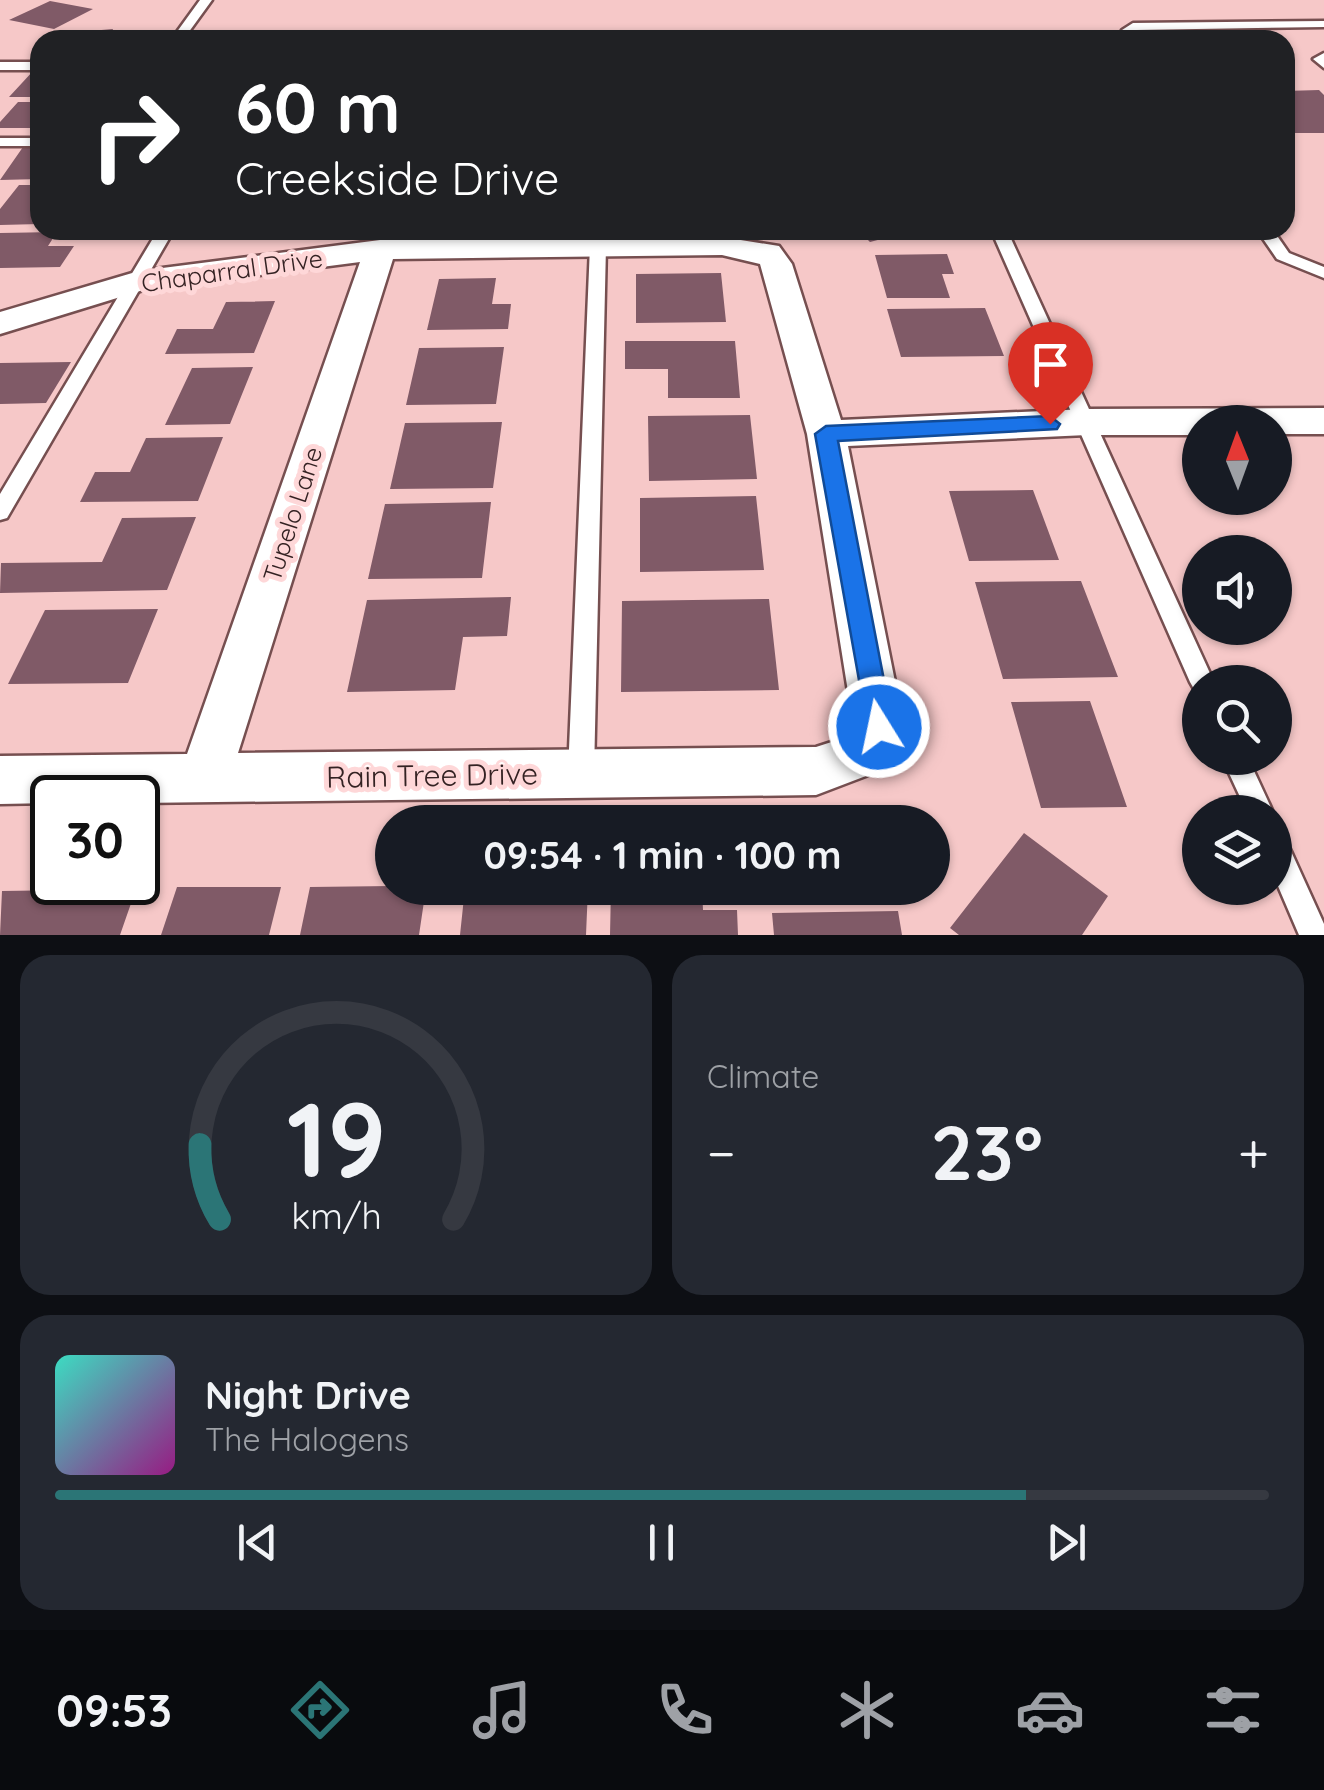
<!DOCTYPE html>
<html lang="en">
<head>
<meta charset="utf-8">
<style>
	:root { --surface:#171b24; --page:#242831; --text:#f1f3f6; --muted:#9ea1a6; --line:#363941; --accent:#2b7576 }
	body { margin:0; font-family:Quicksand,sans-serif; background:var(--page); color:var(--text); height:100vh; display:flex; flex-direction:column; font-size:38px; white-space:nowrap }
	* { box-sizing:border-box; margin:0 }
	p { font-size:32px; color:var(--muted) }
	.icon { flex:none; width:55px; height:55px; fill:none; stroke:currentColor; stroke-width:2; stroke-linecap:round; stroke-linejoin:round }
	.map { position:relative; height:935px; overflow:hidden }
	.drawer { display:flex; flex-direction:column; gap:20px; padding:20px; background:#0d0f14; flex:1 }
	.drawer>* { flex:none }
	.top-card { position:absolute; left:30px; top:30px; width:1265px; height:210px; border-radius:30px; box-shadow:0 2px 8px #0004; background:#202124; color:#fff; overflow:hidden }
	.needle { width:65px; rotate:359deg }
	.controls { position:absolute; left:1182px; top:405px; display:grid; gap:20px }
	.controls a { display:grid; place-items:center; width:110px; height:110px; border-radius:50%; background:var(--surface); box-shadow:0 2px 8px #0004; font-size:50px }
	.speed { position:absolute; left:30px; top:775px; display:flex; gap:20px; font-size:50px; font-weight:700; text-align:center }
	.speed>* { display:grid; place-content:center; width:130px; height:130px; border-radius:50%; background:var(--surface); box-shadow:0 2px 8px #0004; line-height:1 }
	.speed .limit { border:5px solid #111; border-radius:15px; background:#fff; color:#111 }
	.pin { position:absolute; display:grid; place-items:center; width:85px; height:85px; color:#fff; margin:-102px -42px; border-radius:50% 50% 50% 0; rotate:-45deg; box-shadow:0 0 10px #0007 }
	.pin .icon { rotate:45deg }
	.me { position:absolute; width:110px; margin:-55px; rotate:350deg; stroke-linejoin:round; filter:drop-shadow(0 0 8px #0008) }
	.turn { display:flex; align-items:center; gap:35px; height:210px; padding:0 40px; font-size:45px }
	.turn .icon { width:130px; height:130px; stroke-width:2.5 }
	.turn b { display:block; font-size:70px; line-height:85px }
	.big { font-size:75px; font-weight:700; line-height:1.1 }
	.drawer .widget { flex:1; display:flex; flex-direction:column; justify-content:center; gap:15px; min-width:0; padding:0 35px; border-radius:30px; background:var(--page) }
	.drawer .dial { align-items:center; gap:0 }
	.dial svg { height:260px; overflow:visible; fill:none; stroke:var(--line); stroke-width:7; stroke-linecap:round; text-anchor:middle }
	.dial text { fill:var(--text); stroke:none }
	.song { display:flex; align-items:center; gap:30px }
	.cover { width:120px; height:120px; border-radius:15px; background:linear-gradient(135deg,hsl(170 70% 55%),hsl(310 70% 35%)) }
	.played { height:10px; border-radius:5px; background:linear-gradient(90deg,var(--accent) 80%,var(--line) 80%) }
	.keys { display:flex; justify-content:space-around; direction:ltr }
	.heat { display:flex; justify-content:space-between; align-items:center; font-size:55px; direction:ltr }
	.drawer .tiles { flex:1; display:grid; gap:20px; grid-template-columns:1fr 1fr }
	.widget:last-child { grid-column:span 2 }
	.trip { position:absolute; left:375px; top:805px; width:575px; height:100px; border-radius:50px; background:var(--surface); box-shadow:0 2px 8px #0004; font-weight:700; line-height:100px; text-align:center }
	.tab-bar { display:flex; height:160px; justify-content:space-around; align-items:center; background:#090b0e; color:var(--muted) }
	.tab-bar .icon { width:70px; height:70px }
	.tab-bar .selected { color:var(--accent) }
	.tab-bar b { font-size:45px; color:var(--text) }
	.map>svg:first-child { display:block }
	.building { fill:#805a67 }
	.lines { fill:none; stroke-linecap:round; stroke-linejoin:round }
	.service-casing { stroke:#764f50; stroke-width:5 }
	.minor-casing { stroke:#764f50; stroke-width:5 }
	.service { fill:#fff; fill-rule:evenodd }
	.minor { fill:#fff; fill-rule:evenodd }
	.route { fill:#1a73e8; stroke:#114b97; stroke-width:2.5 }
	.labels { text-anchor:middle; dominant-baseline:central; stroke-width:10; stroke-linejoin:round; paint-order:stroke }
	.street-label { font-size:25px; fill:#342223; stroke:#fed7d8 }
	.near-street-label { font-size:30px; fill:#342223; stroke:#fed7d8 }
</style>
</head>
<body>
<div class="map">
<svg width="1324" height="935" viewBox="0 0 1324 935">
	<rect width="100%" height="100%" fill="#f6c8c8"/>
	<path class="building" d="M 50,1 L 93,9 L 54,29 L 9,20 Z
		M 113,29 L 109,40 L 64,40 L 67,33 Z
		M 1211,32 L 1218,40 L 1159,40 L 1154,33 Z
		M 34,70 L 40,70 L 40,97 L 9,97 Z
		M 1319,90 L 1324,95 L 1324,133 L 1285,133 L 1285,91 Z
		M 18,102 L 40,102 L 40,128 L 0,128 L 0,122 Z
		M 40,146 L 40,179 L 0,180 L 23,147 Z
		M 19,185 L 40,185 L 40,224 L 0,225 L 0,209 Z
		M 858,230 L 912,230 L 912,231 L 870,242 Z
		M 57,232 L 48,246 L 74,246 L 60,267 L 0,268 L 0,233 Z
		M 947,254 L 954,274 L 942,274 L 950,298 L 887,298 L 875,255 Z
		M 721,273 L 726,322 L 636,323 L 636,274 Z
		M 496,278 L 492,304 L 511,304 L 508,329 L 427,330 L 439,279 Z
		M 275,301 L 254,353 L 165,354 L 177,329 L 213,329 L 226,302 Z
		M 985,308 L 1004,356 L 901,357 L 887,309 Z
		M 625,341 L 735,341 L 740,398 L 668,398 L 668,369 L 625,369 Z
		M 504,347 L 496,404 L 406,405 L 419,348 Z
		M 71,362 L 46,403 L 0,404 L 0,363 Z
		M 253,367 L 230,424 L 165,425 L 192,368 Z
		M 750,415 L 757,479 L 649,481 L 648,416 Z
		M 502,422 L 493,488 L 390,489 L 405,423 Z
		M 223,437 L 198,501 L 80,502 L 95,472 L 130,472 L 146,438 Z
		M 1033,490 L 1059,560 L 969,561 L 949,491 Z
		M 756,496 L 764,570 L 640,572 L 640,498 Z
		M 491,502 L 482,578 L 368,579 L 385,504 Z
		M 196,517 L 167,590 L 0,593 L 1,563 L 102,562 L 122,518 Z
		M 1081,581 L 1118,677 L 1003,679 L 975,582 Z
		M 511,597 L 507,636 L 463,637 L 455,690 L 347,692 L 367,600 Z
		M 769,599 L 779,690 L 621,692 L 622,601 Z
		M 158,609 L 128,683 L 8,684 L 45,610 Z
		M 1090,701 L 1127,807 L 1041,808 L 1011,702 Z
		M 1024,833 L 1108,896 L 1082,935 L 959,935 L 950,928 Z
		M 392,886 L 426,888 L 419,935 L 300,935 L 310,887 Z
		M 177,887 L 281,887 L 269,935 L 161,935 Z
		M 465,888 L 588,888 L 586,935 L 460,935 Z
		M 611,888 L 702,888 L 703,910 L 737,910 L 738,935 L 610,935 Z
		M 136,889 L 120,935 L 0,935 L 2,891 Z
		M 898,911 L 902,935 L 774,935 L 772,913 Z"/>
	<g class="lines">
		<defs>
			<path id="service" d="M 200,0 L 212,0 L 183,40 L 171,40 Z
				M 1324,21 L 1324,27 L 1136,30 L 1140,40 L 1128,40 L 1122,30 L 1133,23 Z
				M 1324,53 L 1324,68 L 1313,59 Z
				M 0,62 L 40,62 L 40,70 L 0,70 Z
				M 0,138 L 40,138 L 40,146 L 0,146 Z
				M 158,230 L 174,230 L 7,518 L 0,520 L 0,494 Z
				M 991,230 L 1007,230 L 1214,682 L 1200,682 L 1200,692 L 1194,689 L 1190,682 Z
				M 1257,230 L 1273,230 L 1289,253 L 1324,267 L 1324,278 L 1277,259 Z
				M 598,241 L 606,246 L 594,773 L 590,781 L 581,785 L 572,781 L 568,773 L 590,246 Z
				M 1222,758 L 1248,758 L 1273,812 L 1247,812 Z
				M 1275,834 L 1285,838 L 1324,924 L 1324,935 L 1299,935 L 1275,879 Z"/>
			<path id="minor" d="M 722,237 L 779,246 L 792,264 L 841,420 L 1087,409 L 1324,408 L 1324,434 L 1275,434 L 1275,422 L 1200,422 L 1200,435 L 1087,435 L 848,446 L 904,727 L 879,771 L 816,795 L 138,803 L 138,798 L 52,798 L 52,803 L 0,804 L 0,756 L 187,754 L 360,262 L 143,290 L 0,334 L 0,312 L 139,271 L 380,240 ZM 722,255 L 760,264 L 807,434 L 853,723 L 844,738 L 816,747 L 238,753 L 393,259 Z"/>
		</defs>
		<use href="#service" class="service-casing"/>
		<use href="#minor" class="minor-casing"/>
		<use href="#service" class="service"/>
		<use href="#minor" class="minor"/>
	</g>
	<path class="route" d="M 1050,416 L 1060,424 L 1057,429 L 838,441 L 893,727 L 889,736 L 879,739 L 869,736 L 815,434 L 826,426 Z"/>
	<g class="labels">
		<g class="street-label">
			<text transform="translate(232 270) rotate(-8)">Chaparral Drive</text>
			<text transform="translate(292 514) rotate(-72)">Tupelo Lane</text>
		</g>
		<g class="near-street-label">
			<text transform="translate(432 775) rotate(-1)">Rain Tree Drive</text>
		</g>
	</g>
</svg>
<div class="controls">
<a><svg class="needle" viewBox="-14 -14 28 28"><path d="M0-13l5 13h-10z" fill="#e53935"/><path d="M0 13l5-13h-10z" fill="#9ea1a6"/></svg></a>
<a><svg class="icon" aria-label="sound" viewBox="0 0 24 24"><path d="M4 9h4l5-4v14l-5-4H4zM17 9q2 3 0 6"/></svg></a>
<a><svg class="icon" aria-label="search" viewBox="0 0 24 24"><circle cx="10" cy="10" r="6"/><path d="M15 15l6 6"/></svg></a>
<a><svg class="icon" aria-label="layers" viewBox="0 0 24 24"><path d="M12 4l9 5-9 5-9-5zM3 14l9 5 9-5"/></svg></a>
</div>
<div class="speed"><div class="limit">30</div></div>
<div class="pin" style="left:1050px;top:424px;background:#d93025"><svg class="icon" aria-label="arrive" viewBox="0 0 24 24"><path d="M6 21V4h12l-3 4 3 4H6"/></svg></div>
<svg class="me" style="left:879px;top:727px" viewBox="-20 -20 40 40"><circle r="17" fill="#1a73e8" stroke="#fff" stroke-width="3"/><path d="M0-11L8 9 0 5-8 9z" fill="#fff"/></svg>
<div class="trip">09:54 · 1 min · 100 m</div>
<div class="top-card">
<div class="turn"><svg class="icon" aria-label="right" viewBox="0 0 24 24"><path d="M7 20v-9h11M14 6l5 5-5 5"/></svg><div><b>60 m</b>Creekside Drive</div></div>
</div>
</div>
<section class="drawer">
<div class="tiles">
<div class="widget dial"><svg viewBox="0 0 100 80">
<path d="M14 69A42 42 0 1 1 86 69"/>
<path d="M14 69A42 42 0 0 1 8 46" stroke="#2b7576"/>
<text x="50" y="56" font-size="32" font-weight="700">19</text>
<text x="50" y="72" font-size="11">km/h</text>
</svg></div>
<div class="widget"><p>Climate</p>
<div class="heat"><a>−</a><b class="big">23°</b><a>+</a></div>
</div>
<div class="widget">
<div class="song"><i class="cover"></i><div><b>Night Drive</b><p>The Halogens</p></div></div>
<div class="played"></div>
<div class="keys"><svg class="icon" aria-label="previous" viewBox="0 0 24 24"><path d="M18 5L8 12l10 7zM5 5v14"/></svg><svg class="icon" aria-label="pause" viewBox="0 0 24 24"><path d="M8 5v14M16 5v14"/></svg><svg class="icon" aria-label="next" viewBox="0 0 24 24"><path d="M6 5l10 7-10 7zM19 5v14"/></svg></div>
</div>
</div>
</section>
<nav class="tab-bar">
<b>09:53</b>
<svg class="icon selected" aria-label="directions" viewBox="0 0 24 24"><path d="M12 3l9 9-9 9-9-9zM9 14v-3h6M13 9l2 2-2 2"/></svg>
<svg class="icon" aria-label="music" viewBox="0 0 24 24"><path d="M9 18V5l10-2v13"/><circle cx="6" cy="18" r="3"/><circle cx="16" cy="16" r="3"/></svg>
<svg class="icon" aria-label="phone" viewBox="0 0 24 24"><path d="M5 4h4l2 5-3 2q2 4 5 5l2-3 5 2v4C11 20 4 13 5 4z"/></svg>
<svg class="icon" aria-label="climate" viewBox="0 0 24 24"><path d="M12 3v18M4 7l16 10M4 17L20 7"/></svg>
<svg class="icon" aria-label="car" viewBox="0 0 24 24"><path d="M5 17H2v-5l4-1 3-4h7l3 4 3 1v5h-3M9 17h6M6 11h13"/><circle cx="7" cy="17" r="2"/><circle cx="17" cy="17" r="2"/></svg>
<svg class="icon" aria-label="filters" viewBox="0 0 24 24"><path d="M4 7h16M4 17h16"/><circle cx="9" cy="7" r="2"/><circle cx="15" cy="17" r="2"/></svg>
</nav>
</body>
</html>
